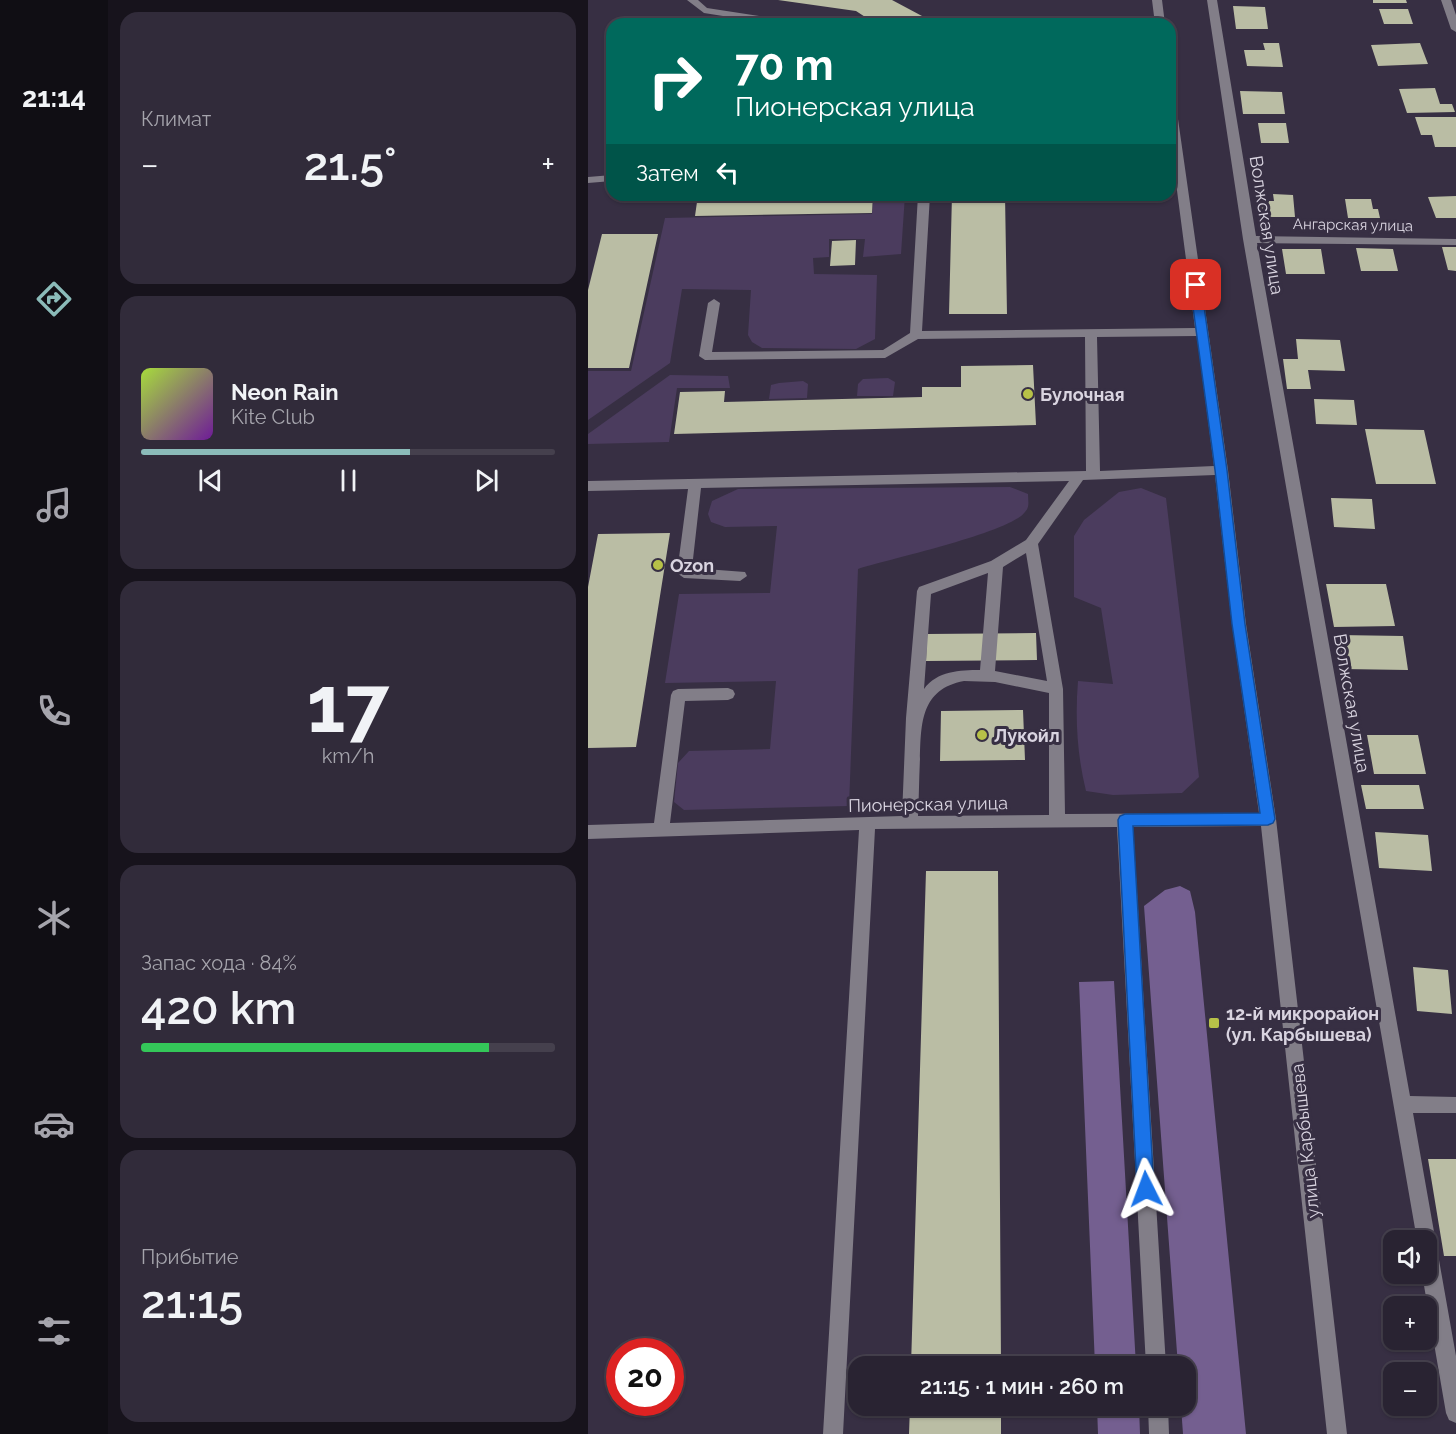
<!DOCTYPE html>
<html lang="ru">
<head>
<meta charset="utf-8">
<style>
	:root { --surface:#292332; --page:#312b3a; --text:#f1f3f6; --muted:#a5a4ac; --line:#45404d; --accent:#8bbbb9 }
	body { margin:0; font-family:Raleway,sans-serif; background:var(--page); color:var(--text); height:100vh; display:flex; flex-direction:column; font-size:22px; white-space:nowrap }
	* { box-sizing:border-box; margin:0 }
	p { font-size:20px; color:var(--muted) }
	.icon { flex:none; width:33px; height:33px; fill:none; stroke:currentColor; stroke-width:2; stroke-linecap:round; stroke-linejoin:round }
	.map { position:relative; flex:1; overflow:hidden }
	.side { display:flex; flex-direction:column; gap:12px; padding:12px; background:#17131c; width:480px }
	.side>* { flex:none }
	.top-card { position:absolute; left:18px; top:18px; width:570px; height:183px; border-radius:18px; box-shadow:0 2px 4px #0004,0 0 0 2px var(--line); background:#00695c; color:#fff; overflow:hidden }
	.fabs { position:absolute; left:795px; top:1230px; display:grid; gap:12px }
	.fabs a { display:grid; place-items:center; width:54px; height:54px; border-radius:12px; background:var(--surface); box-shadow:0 2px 4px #0004,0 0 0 2px var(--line); font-size:30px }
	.speed { position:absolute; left:18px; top:1338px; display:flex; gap:12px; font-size:30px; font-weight:700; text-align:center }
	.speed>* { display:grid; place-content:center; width:78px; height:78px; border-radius:50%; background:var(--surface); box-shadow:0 2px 4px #0004,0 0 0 2px var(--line); line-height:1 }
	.speed .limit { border:9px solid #d22; background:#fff; color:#111 }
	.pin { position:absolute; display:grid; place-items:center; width:51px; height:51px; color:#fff; margin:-26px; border-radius:12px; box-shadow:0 3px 9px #0006 }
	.me { position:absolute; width:66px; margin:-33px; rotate:357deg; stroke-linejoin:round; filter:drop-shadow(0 0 4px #0008) }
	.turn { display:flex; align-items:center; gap:21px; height:126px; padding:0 30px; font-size:27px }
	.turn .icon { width:78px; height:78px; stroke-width:2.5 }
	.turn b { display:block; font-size:42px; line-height:51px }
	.then { display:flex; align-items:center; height:57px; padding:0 30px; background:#0003; gap:12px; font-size:22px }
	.big { font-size:45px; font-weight:600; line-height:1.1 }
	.side .widget { flex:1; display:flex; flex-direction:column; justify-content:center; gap:9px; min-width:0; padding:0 21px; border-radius:18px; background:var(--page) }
	.side .dial { align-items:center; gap:0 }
	.dial b { font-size:78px; line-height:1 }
	.song { display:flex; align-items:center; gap:18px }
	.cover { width:72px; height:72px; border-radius:9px; background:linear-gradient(135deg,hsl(80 70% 55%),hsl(280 70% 35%)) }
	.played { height:6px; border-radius:3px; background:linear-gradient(90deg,var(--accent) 65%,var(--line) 65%) }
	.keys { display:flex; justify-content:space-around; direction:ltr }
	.heat { display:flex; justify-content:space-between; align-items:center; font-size:33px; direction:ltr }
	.charge { height:9px; border-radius:4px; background:linear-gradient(90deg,#34c759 84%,var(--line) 0) }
	.trip { position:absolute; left:260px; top:1356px; width:348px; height:60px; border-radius:18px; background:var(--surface); box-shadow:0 2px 4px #0004,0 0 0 2px var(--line); font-weight:600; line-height:60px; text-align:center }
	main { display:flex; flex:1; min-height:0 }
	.tabs { display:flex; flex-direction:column; width:108px; justify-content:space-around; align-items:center; background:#100e14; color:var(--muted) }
	.tabs .icon { width:42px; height:42px }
	.tabs .on { color:var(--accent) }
	.tabs b { font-size:27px; color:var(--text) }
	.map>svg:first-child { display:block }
	.green { fill:#4b3c5e }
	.forest { fill:#745f90 }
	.building { fill:#babda4 }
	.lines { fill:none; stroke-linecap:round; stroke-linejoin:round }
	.minor { fill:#827e88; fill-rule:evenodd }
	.route { fill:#1a73e8; stroke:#114b97; stroke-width:1.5 }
	.poi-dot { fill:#b7c148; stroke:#372f43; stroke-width:2 }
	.labels { text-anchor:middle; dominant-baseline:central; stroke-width:6; stroke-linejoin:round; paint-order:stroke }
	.far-street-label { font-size:15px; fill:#d9d4e0; stroke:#372f43 }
	.street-label { font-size:18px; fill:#d9d4e0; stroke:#372f43 }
	.poi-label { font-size:18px; font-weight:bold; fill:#d9d4e0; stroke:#372f43; text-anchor:start }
</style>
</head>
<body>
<main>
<nav class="tabs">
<b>21:14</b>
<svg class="icon on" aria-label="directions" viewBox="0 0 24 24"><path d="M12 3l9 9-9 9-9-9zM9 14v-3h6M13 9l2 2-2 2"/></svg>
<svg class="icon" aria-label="music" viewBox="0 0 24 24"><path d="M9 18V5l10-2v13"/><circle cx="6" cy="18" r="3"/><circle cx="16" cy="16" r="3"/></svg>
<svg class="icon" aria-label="phone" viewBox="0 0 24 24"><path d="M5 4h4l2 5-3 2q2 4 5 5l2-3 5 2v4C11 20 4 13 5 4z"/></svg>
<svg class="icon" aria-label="climate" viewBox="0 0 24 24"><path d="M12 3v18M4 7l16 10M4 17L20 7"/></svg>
<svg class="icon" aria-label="car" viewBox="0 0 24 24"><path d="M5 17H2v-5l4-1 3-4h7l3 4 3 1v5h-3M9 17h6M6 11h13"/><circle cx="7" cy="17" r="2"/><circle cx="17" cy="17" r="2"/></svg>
<svg class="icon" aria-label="filters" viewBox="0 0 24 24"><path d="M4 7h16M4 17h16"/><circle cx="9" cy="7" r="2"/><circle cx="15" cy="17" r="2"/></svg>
</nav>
<section class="side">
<div class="widget"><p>Климат</p>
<div class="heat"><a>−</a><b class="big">21.5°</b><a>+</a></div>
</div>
<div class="widget">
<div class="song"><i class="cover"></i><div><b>Neon Rain</b><p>Kite Club</p></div></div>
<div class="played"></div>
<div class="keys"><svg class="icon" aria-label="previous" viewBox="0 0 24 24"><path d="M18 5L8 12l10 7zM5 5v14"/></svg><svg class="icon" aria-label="pause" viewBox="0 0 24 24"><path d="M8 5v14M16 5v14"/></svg><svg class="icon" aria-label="next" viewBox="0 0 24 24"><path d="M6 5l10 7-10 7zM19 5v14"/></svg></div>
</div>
<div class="widget dial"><b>17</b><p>km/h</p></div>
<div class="widget"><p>Запас хода · 84%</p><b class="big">420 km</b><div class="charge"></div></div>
<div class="widget"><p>Прибытие</p><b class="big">21:15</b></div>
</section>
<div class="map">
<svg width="868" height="1434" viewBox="0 0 868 1434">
	<rect width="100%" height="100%" fill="#372f43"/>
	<path class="green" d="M 286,195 L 317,195 L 313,254 L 275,257 L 277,239 L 241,239 L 241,257 L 225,258 L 226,274 L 289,275 L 287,339 L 268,349 L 174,348 L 164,342 L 160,335 L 163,290 L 94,289 L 82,363 L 0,420 L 0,371 L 43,371 L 77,218 L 284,214 Z
		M 82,375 L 140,376 L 142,388 L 89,388 L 81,442 L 0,444 L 0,434 Z
		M 300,378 L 307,382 L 305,396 L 269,396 L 270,384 L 275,379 Z
		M 215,381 L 220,384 L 219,398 L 181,399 L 183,385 L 191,383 Z
		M 422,487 L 440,494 C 440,501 442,507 437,512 C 422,533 301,559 270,569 L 261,806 L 96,810 L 86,802 L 90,763 L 101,751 L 182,749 L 188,681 L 77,683 L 91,594 L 182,593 L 189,526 L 137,527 L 123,522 L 120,514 L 124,501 L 150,489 Z
		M 553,488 L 578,498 L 611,777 L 594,793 L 525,795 L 498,791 C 489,755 487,717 490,681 L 525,684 L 513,608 L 486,597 L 486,536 L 496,520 L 531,492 Z"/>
	<path class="forest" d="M 592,886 L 602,891 L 607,912 L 658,1434 L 595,1434 L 593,1406 L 597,1406 L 597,1366 L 590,1366 L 556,906 L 577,890 Z
		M 526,981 L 548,1366 L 507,1366 L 491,982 Z
		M 509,1406 L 551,1406 L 552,1434 L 510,1434 Z"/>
	<path class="building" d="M 190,0 L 304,0 L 349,24 L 288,24 L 268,11 Z
		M 785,0 L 818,0 L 819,3 L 785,3 Z
		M 645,6 L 677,7 L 680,29 L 648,29 Z
		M 791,9 L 820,9 L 825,24 L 796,24 Z
		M 675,43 L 691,43 L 695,67 L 659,66 L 656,50 L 677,50 Z
		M 832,43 L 840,64 L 790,66 L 783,45 Z
		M 847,88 L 852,104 L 864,104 L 867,112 L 819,113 L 811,89 Z
		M 652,91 L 694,92 L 697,114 L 655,114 Z
		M 827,117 L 868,117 L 868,147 L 847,147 L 844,135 L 833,135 Z
		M 670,123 L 698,123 L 701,143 L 673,143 Z
		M 685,194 L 705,195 L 707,217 L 674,217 L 672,201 L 686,201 Z
		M 110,195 L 285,195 L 284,213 L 107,216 Z
		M 364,195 L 417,195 L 419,314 L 361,314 Z
		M 868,196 L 868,218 L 848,218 L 840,197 Z
		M 757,199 L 783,199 L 785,209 L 790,209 L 792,218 L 760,218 Z
		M 14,234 L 70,234 L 41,368 L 0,368 L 0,290 Z
		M 268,240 L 267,265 L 242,266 L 244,241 Z
		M 854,247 L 868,247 L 868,271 L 860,270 Z
		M 768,248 L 805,249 L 810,271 L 773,271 Z
		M 694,249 L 733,249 L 737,274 L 698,274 Z
		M 708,339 L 752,340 L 757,371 L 720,370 L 723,389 L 699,389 L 695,359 L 710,359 Z
		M 445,365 L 448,425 L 86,434 L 92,392 L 137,391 L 136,402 L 334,397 L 334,387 L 373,387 L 373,366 Z
		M 726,399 L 766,400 L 769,425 L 728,424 Z
		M 777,429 L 836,430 L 848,484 L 788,484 Z
		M 743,498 L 784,499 L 787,529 L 746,527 Z
		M 82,533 L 48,747 L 0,748 L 0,587 L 10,534 Z
		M 738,584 L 798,584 L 807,626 L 746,627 Z
		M 448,633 L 449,660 L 338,661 L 339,634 Z
		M 751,635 L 815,636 L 820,670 L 755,669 Z
		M 435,710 L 437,760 L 352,761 L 353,711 Z
		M 779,735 L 830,735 L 838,774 L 786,774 Z
		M 773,785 L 831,785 L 836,809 L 778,809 Z
		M 787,832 L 840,835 L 844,871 L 791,868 Z
		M 338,871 L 410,871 L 413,1366 L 323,1366 Z
		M 825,967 L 860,970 L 864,1014 L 829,1011 Z
		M 840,1159 L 868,1159 L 868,1256 L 856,1256 Z
		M 322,1406 L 413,1406 L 413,1434 L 321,1434 Z"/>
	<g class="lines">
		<path class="minor" d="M 99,0 L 110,0 L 119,8 L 203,21 L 208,24 L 185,24 L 116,13 Z
			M 564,0 L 574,0 L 577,24 L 567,24 Z
			M 619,0 L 629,0 L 668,236 L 868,239 L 868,245 L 669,243 L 822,1096 L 868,1097 L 868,1113 L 825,1113 L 868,1356 L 868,1423 L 861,1420 L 858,1413 L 834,1274 L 838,1274 L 838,1240 L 829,1240 L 655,239 Z
			M 853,0 L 863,0 L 868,15 L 868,32 L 863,29 Z
			M 582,95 L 587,98 L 640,470 L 658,624 L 688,819 L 759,1434 L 739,1434 L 673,826 L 545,827 L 578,1366 L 558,1366 L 529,827 L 287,829 L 255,1434 L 235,1434 L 271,830 L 0,839 L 0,825 L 66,823 L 83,695 L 85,691 L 90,689 L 140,688 L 145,690 L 147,694 L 145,698 L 140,700 L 97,701 L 82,823 L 314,816 L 318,718 L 329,591 L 331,587 L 403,561 L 438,540 L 481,481 L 113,488 L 104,568 L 157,572 L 159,576 L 152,581 L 96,578 L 89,573 L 100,489 L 0,491 L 0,481 L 498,471 L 497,337 L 330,339 L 297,358 L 117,360 L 111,356 L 120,303 L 126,299 L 132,303 L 124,352 L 295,350 L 322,333 L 330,195 L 342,195 L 334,331 L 607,328 L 582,137 ZM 609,336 L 626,466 L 512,471 L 509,337 ZM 627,475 L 644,624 L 671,813 L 477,814 L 475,689 L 450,544 L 495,480 ZM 438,553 L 459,681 L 407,671 L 415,567 ZM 400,573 L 392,670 C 372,670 349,671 336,689 L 343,594 ZM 376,681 L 407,682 L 461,693 L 461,815 L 330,816 C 331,797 331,778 332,759 C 333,723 333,689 376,681 Z
			M 24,175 L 24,181 L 0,183 L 0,177 Z
			M 560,1406 L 580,1406 L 581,1434 L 561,1434 Z"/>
	</g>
	<path class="route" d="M 608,282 L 613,285 L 639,470 L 657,624 L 687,819 L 685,823 L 680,825 L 545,826 L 566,1189 L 563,1195 L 558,1197 L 552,1195 L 549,1189 L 530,820 L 532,816 L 537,814 L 672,813 L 644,624 L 627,470 L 602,285 Z"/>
	<g class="poi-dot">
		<circle cx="440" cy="394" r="6"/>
		<circle cx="70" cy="565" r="6"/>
		<circle cx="394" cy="735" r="6"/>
		<rect x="620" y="1017" width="12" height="12" rx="3"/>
	</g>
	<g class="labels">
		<g class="far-street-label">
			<text transform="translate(765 225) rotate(1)">Ангарская улица</text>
		</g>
		<g class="street-label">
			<text transform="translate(679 225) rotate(81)">Волжская улица</text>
			<text transform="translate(764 703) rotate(80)">Волжская улица</text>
			<text transform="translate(340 804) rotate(-1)">Пионерская улица</text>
			<text transform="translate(717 1141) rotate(-96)">улица Карбышева</text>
		</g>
		<g class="poi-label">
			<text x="452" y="394">Булочная</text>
			<text x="82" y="565">Ozon</text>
			<text x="406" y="735">Лукойл</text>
			<text x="638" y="1013">12-й микрорайон<tspan x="638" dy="21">(ул. Карбышева)</tspan></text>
		</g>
	</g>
</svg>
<div class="fabs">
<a><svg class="icon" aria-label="sound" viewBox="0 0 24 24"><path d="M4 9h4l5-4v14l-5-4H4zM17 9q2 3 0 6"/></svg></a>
<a>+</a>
<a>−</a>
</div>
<div class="speed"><div class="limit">20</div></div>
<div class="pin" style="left:608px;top:285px;background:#d93025"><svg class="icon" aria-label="arrive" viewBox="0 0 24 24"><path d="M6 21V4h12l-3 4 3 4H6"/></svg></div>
<svg class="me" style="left:558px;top:1189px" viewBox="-20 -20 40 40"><path d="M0-17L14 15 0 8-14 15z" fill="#1a73e8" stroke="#fff" stroke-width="4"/></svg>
<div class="trip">21:15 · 1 мин · 260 m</div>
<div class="top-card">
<div class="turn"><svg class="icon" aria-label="right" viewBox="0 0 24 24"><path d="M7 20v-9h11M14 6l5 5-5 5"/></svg><div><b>70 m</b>Пионерская улица</div></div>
<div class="then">Затем<svg class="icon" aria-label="left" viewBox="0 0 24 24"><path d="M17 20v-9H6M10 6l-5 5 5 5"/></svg></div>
</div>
</div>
</main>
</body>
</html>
